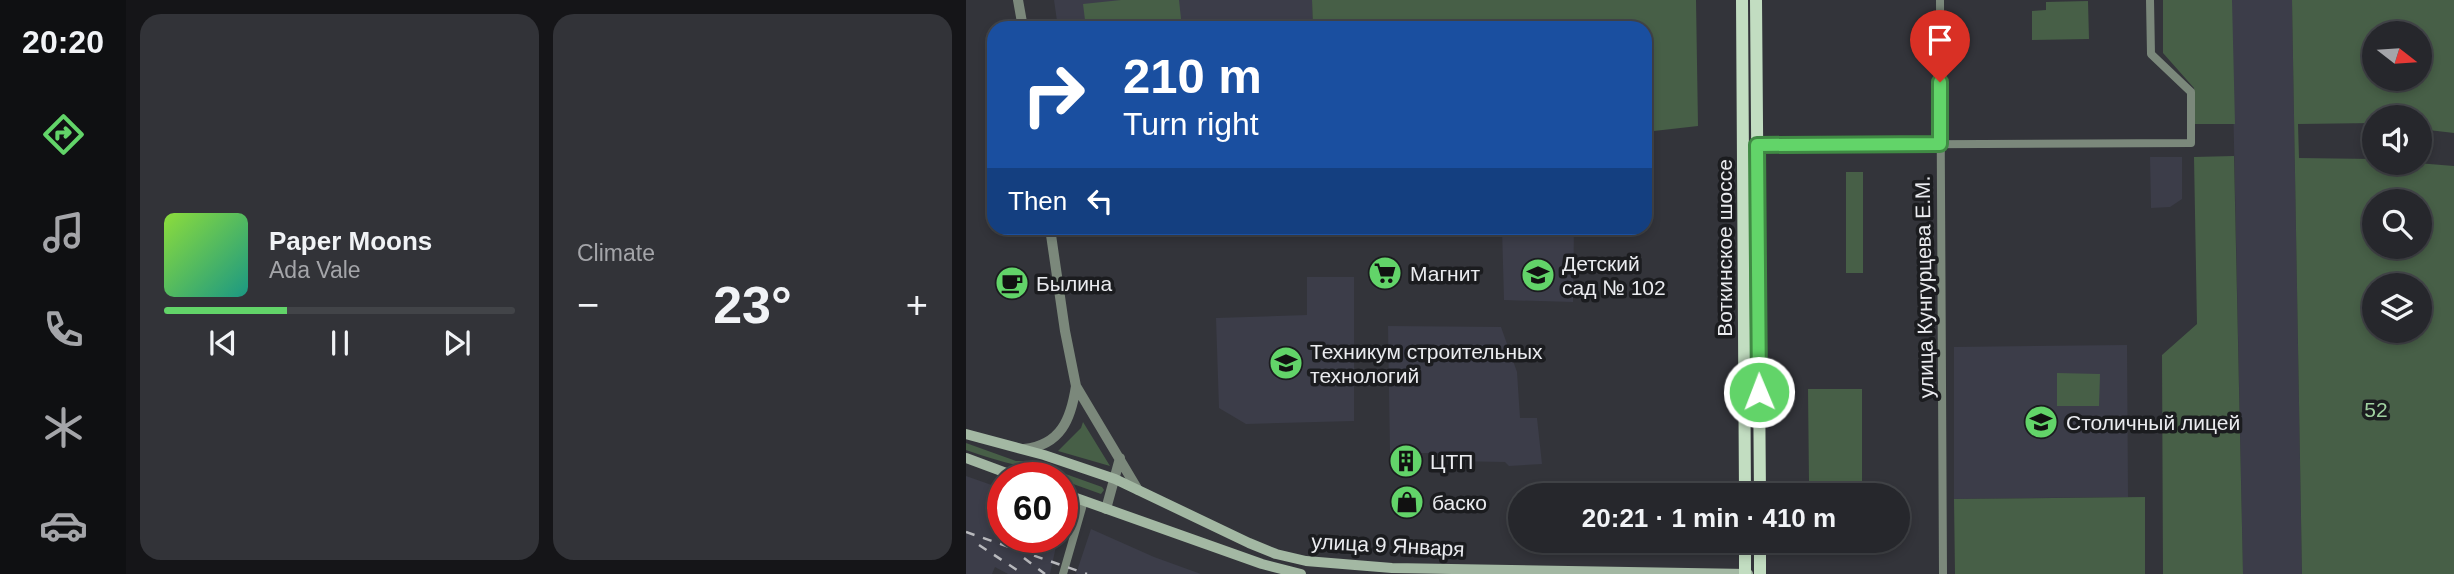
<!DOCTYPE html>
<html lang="en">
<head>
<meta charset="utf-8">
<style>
	:root { --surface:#26272c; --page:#323338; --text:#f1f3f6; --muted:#a4a5a9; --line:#424448; --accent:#62d469 }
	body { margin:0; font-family:Helvetica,sans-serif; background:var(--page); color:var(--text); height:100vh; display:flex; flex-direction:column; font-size:26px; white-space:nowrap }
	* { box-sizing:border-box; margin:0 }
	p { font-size:23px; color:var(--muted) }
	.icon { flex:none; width:38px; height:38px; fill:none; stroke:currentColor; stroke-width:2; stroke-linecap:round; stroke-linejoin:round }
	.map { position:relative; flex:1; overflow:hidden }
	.side { display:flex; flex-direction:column; gap:14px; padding:14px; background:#151518; width:840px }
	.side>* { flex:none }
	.top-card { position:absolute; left:21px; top:21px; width:665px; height:214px; border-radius:21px; box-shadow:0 4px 10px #0003,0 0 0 2px var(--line); background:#1a4fa0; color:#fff; overflow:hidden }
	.needle { width:46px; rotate:107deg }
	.fabs { position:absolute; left:1396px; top:21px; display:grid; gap:14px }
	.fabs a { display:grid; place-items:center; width:70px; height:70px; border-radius:50%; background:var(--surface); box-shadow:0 4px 10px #0003,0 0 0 2px var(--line); font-size:35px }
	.speed { position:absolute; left:21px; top:462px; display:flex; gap:14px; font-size:35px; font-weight:700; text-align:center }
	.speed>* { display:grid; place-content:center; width:91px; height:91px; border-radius:50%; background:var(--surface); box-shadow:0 4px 10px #0003,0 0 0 2px var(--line); line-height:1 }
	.speed .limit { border:10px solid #d22; background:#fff; color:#111 }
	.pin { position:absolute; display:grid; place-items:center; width:60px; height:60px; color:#fff; margin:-72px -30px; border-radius:50% 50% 50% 0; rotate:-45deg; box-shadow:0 0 7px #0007 }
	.pin .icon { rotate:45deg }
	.me { position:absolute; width:77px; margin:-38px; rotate:359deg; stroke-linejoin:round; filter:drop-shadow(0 0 5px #0008) }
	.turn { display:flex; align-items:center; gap:24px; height:147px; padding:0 21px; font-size:32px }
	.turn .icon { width:91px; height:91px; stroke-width:2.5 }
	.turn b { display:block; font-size:49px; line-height:60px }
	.then { display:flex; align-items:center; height:66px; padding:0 21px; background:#0003; gap:14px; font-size:26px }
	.big { font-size:52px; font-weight:700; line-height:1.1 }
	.side .card { flex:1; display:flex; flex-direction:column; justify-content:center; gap:10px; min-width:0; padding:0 24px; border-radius:21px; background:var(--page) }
	.song { display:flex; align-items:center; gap:21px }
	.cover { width:84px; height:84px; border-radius:10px; background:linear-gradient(135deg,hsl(90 70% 55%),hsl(170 70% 35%)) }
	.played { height:7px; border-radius:4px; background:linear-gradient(90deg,var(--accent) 35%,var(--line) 35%) }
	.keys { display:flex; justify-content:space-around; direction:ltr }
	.heat { display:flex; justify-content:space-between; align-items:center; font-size:38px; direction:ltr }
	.side .tiles { flex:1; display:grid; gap:14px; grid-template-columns:repeat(2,1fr) }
	.trip { position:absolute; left:542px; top:483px; width:402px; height:70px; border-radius:35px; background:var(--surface); box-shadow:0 4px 10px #0003,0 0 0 2px var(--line); font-weight:700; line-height:70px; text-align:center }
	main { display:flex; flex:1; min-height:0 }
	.tabs { display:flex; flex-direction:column; width:126px; justify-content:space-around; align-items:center; background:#0f1012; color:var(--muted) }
	.tabs .icon { width:49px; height:49px }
	.tabs .selected { color:var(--accent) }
	.tabs b { font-size:32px; color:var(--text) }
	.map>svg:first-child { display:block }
	.built { fill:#3c3d49 }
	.green { fill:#475f47; fill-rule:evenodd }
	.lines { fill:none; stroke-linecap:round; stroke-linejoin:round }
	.minor { stroke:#7b887b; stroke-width:8 }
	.tertiary { stroke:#7b887b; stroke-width:10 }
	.secondary { stroke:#a3b8a3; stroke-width:10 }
	.primary { stroke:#c2ddc1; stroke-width:12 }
	.rail { stroke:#b8b9bd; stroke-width:2.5; stroke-dasharray:9 9; stroke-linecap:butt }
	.route-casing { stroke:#408a44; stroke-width:18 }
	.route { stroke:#62d469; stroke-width:12 }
	.labels { text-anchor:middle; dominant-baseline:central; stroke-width:7; stroke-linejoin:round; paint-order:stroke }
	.street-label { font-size:21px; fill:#eaebef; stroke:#1b1c1f }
	.poi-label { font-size:21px; fill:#eaebef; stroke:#1b1c1f; text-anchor:start }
	.park-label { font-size:21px; fill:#a0d1a0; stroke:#1b1c1f }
</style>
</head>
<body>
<main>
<nav class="tabs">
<b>20:20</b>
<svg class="icon selected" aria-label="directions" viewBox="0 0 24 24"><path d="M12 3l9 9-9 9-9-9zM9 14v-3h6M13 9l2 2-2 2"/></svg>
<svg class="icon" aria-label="music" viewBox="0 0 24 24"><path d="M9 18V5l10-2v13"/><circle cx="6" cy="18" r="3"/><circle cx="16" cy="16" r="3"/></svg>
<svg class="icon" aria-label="phone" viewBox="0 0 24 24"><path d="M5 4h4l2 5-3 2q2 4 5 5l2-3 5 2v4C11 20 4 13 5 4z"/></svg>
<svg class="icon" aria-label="climate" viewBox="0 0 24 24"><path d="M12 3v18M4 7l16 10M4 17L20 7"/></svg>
<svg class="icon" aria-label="car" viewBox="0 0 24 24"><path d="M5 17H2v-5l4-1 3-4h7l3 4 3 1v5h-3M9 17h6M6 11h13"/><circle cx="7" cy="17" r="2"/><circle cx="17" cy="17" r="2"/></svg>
</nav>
<section class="side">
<div class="tiles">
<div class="card">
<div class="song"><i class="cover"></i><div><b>Paper Moons</b><p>Ada Vale</p></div></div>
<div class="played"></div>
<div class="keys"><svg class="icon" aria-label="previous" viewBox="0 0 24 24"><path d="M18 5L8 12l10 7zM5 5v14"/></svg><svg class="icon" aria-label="pause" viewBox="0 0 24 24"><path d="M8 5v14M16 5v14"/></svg><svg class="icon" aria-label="next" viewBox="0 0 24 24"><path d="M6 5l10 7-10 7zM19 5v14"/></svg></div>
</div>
<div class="card"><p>Climate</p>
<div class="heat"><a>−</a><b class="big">23°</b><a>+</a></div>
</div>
</div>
</section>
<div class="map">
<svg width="1488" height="574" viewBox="0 0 1488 574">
	<rect width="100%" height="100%" fill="#33343a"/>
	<path class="built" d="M 88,0 L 346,0 L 347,28 L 92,28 Z
		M 1265,0 L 1326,0 L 1336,574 L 1277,574 Z
		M 1184,157 L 1216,157 L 1216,199 L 1204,207 L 1185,208 Z
		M 536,228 L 608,228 L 607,302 L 538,300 Z
		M 341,277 L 388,277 L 388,421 L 280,424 L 253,408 L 250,318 L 341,315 Z
		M 422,326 L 535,327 L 551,372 L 554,418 L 571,418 L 576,464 L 543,466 L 539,462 L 484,461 L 484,453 L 424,453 Z
		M 1161,345 L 1162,497 L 988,499 L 988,347 Z
		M 0,476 L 37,489 L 37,537 L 92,537 L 84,574 L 42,574 L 29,567 L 26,574 L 0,574 Z
		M 125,529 L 188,557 L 235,574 L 110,574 Z"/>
	<path class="green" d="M 155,0 L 213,0 L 216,28 L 120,28 L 117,4 Z
		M 346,0 L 730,0 L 732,126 L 679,132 L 679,28 L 347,28 Z
		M 1197,0 L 1266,0 L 1269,124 L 1228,124 L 1228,88 L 1197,53 Z
		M 1326,0 L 1488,0 L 1488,133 L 1454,129 L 1454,117 L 1409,117 L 1409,123 L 1332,124 L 1333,158 L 1407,159 L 1409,163 L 1451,163 L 1488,166 L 1488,574 L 1336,574 ZM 1409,33 L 1454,33 L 1454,79 L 1409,79 ZM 1409,201 L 1454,201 L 1454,247 L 1409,247 ZM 1409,285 L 1454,285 L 1454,331 L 1409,331 Z
		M 1122,1 L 1123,39 L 1066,40 L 1066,11 L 1080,10 L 1080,2 Z
		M 1268,156 L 1277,574 L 1197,574 L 1196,355 L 1231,324 L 1228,157 Z
		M 880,172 L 897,172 L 897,273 L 880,273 Z
		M 1091,373 L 1134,374 L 1133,406 L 1091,406 Z
		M 842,389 L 896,389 L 896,481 L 843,482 Z
		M 117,422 L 144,466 L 92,451 L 115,428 Z
		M 0,443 L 50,461 L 63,461 L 136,487 L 138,490 L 135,494 L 96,480 L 96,478 C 83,478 72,469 59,467 C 39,463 20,457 0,450 Z
		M 1179,497 L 1179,574 L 989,574 L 988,499 Z"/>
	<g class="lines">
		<path class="minor" d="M 974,0 L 977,574
			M 791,145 L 1225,143 L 1225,92 L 1185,54 L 1184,0
			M 97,574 L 118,501"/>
		<path class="tertiary" d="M 52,0 L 57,28
			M 84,228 L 99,331 L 110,386 L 172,490
			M 58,449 C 95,445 105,419 110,386
			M 140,509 L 154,458"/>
		<path class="secondary" d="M 0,434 L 78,455 L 149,479 L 283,543 L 310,554 L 340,561 L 426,568 L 782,574
			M 0,458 L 54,478
			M 96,493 L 296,564 L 335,574"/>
		<path class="primary" d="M 776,0 L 779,495
			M 790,0 L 794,495
			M 779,541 L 779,574
			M 794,541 L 794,574"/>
		<path class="rail" d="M 0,532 L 121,574
			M 13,545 L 57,574
			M 58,558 L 79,574"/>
	</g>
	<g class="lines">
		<defs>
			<path id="route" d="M 793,392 L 791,145 L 974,144 L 974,82"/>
		</defs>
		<use href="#route" class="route-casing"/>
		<use href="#route" class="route"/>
	</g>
	<defs>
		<symbol id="supermarket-disc" viewBox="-11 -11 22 22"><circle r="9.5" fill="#62d469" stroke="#1b1c1f"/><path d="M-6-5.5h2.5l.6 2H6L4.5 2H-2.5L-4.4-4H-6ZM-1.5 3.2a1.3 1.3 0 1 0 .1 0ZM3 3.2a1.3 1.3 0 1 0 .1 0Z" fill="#111"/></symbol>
		<symbol id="school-disc" viewBox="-11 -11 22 22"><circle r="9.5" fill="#62d469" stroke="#1b1c1f"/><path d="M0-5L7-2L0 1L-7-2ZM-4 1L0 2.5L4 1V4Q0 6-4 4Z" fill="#111"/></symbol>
		<symbol id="cafe-disc" viewBox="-11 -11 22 22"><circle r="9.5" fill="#62d469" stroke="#1b1c1f"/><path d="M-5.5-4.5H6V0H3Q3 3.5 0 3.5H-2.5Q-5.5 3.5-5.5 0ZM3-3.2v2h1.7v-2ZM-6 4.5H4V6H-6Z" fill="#111"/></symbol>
		<symbol id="university-disc" viewBox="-11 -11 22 22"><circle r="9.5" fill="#62d469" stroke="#1b1c1f"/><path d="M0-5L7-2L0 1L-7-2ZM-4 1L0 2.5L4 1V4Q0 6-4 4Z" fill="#111"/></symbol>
		<symbol id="building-disc" viewBox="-11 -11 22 22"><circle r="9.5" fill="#62d469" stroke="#1b1c1f"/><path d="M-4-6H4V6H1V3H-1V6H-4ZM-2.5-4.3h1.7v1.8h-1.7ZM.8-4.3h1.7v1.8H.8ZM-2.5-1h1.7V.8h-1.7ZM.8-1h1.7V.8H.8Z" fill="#111"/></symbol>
		<symbol id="shop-disc" viewBox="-11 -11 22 22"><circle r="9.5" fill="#62d469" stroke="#1b1c1f"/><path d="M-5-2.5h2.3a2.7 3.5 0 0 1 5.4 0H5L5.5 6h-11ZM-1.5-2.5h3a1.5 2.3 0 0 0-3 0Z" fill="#111"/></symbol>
	</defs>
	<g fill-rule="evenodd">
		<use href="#supermarket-disc" x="400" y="254" width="38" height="38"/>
		<use href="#school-disc" x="553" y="256" width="38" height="38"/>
		<use href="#cafe-disc" x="27" y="264" width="38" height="38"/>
		<use href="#university-disc" x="301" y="344" width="38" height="38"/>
		<use href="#school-disc" x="1056" y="403" width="38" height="38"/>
		<use href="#building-disc" x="421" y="442" width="38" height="38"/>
		<use href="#shop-disc" x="422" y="483" width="38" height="38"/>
	</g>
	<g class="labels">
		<g class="street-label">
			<text transform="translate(758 248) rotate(-90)">Воткинское шоссе</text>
			<text transform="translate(958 287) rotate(-91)">улица Кунгурцева Е.М.</text>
			<text transform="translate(422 545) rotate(3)">улица 9 Января</text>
		</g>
		<g class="poi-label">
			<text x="596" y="263">Детский<tspan x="596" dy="24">сад № 102</tspan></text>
			<text x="444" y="273">Магнит</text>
			<text x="70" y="283">Былина</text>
			<text x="344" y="351">Техникум строительных<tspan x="344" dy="24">технологий</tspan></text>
			<text x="1100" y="422">Столичный лицей</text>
			<text x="464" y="461">ЦТП</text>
			<text x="466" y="502">баско</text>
		</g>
		<g class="park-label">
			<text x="1410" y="409">52</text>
		</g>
	</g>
</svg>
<div class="fabs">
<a><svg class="needle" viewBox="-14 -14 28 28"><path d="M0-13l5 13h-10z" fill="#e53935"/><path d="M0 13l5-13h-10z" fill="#a4a5a9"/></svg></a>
<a><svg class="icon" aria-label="sound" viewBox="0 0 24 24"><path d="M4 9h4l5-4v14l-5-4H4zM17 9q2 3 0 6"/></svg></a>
<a><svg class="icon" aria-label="search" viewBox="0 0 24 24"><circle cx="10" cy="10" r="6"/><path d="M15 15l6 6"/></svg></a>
<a><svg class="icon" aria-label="layers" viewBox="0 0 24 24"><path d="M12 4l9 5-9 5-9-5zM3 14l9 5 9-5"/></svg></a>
</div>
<div class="speed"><div class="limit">60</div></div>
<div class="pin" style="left:974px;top:82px;background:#d93025"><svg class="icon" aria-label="arrive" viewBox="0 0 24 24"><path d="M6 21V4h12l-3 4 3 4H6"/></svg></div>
<svg class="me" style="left:793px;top:392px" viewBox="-20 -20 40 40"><circle r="17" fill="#62d469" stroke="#fff" stroke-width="3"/><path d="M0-11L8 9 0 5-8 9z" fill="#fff"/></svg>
<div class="trip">20:21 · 1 min · 410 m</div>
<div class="top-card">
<div class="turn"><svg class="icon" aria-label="right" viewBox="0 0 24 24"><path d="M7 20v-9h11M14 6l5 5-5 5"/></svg><div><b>210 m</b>Turn right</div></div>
<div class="then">Then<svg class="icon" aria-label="left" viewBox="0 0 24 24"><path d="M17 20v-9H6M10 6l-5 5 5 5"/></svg></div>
</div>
</div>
</main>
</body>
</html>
